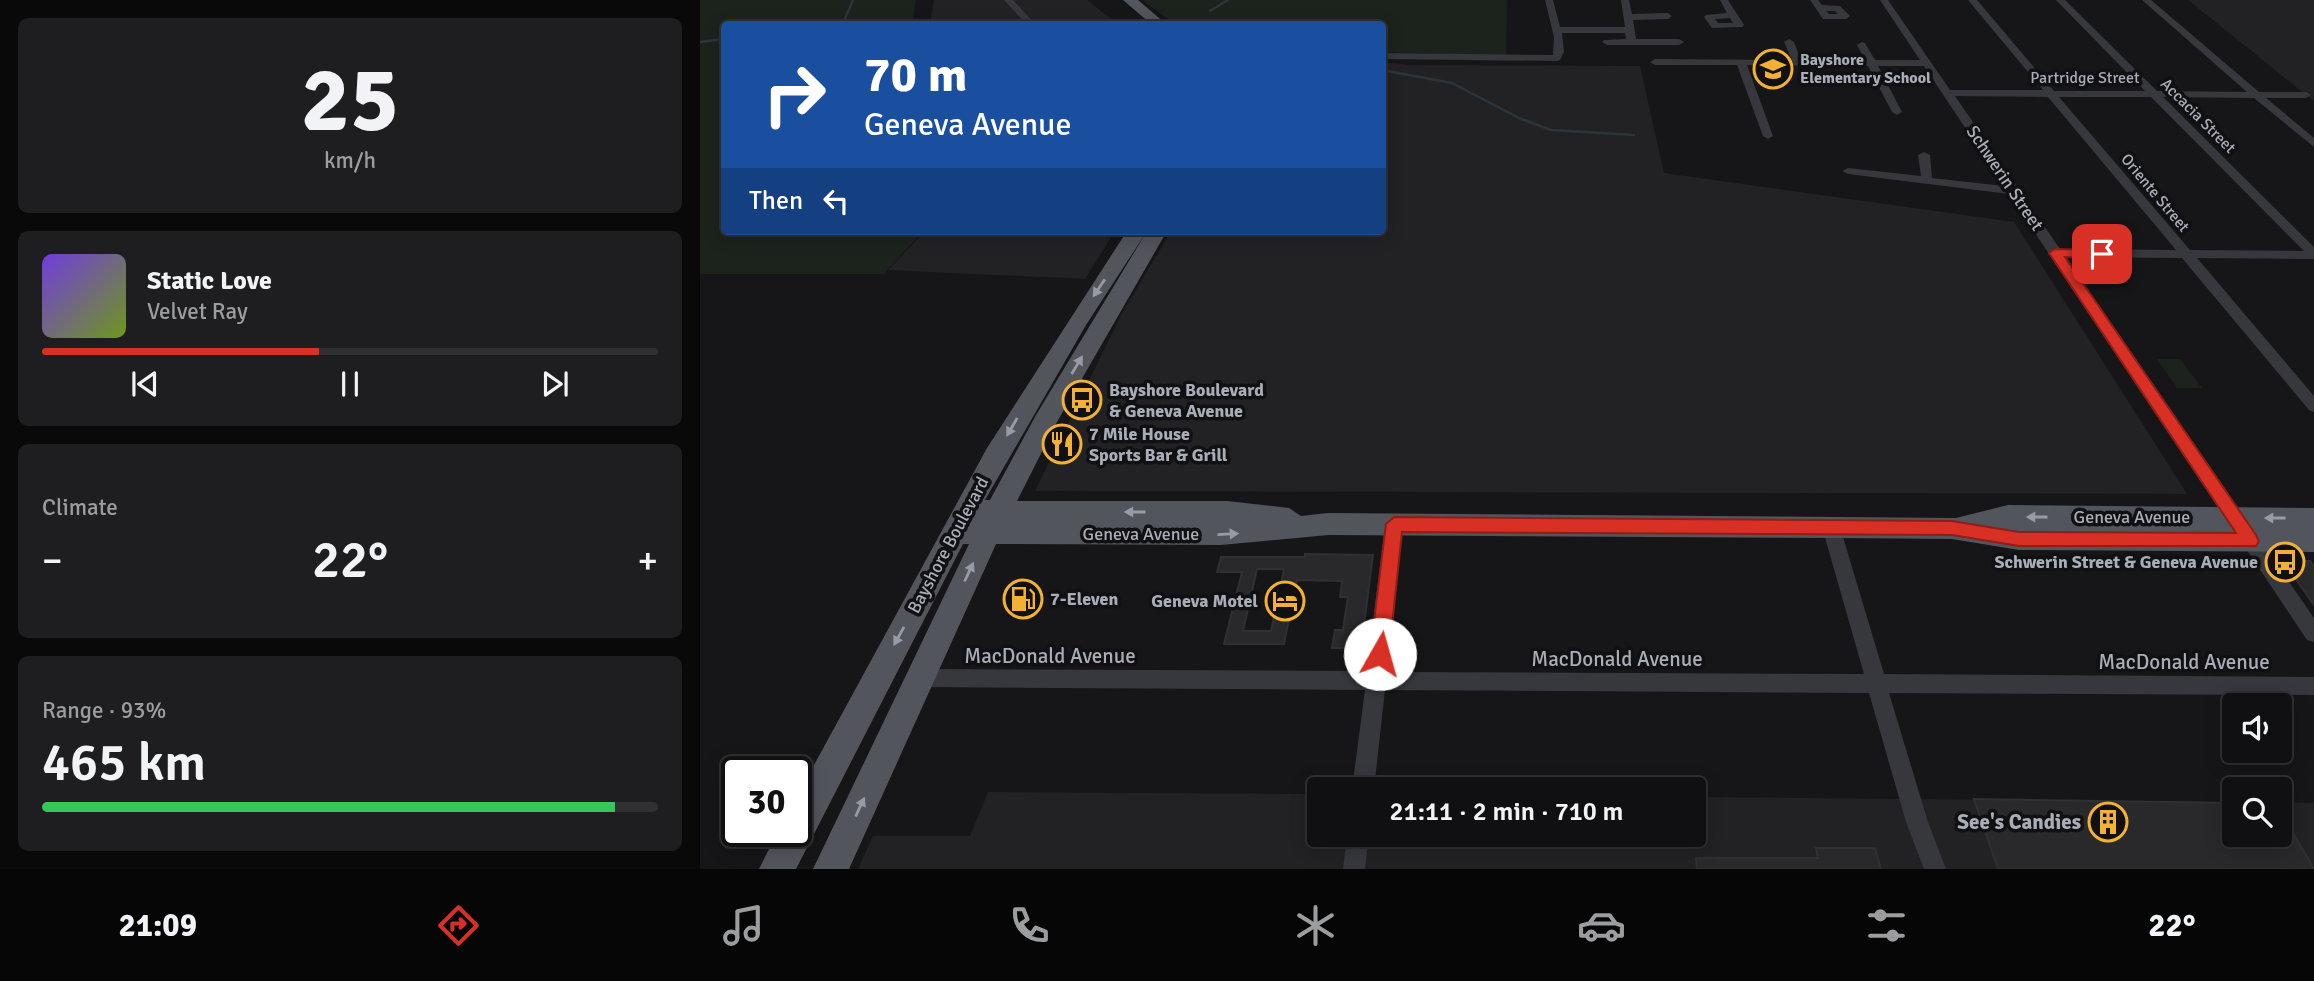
<!DOCTYPE html>
<html lang="en">
<head>
<meta charset="utf-8">
<style>
	:root { --surface:#101012; --page:#1e1e20; --text:#f1f3f6; --muted:#9c9d9f; --line:#303032; --accent:#d93025 }
	body { margin:0; font-family:Signika,sans-serif; background:var(--page); color:var(--text); height:100vh; display:flex; flex-direction:column; font-size:26px; white-space:nowrap }
	* { box-sizing:border-box; margin:0 }
	p { font-size:23px; color:var(--muted) }
	.icon { flex:none; width:38px; height:38px; fill:none; stroke:currentColor; stroke-width:2; stroke-linecap:round; stroke-linejoin:round }
	.map { position:relative; flex:1; overflow:hidden }
	.sheet { display:flex; flex-direction:column; gap:18px; padding:18px; background:#09090a; width:700px }
	.sheet>* { flex:none }
	.top-card { position:absolute; left:21px; top:21px; width:665px; height:214px; border-radius:7px; box-shadow:0 4px 18px #0003,0 0 0 2px var(--line); background:#1a4fa0; color:#fff; overflow:hidden }
	.fabs { position:absolute; left:1522px; top:693px; display:grid; gap:14px }
	.fabs a { display:grid; place-items:center; width:70px; height:70px; border-radius:7px; background:var(--surface); box-shadow:0 4px 18px #0003,0 0 0 2px var(--line); font-size:35px }
	.speed { position:absolute; left:21px; top:756px; display:flex; gap:14px; font-size:35px; font-weight:700; text-align:center }
	.speed>* { display:grid; place-content:center; width:91px; height:91px; border-radius:50%; background:var(--surface); box-shadow:0 4px 18px #0003,0 0 0 2px var(--line); line-height:1 }
	.speed .limit { border:4px solid #111; border-radius:10px; background:#fff; color:#111 }
	.pin { position:absolute; display:grid; place-items:center; width:60px; height:60px; color:#fff; margin:-30px; border-radius:14px; box-shadow:0 4px 10px #0006 }
	.me { position:absolute; width:77px; margin:-38px; rotate:7deg; stroke-linejoin:round; filter:drop-shadow(0 0 5px #0008) }
	.turn { display:flex; align-items:center; gap:24px; height:147px; padding:0 28px; font-size:32px }
	.turn .icon { width:91px; height:91px; stroke-width:2.5 }
	.turn b { display:block; font-size:49px; line-height:60px }
	.then { display:flex; align-items:center; height:66px; padding:0 28px; background:#0003; gap:14px; font-size:26px }
	.big { font-size:52px; font-weight:600; line-height:1.1 }
	.sheet .tile { flex:1; display:flex; flex-direction:column; justify-content:center; gap:10px; min-width:0; padding:0 24px; border-radius:10px; background:var(--page) }
	.sheet .dial { align-items:center; gap:0 }
	.dial b { font-size:91px; line-height:1 }
	.song { display:flex; align-items:center; gap:21px }
	.cover { width:84px; height:84px; border-radius:10px; background:linear-gradient(135deg,hsl(260 70% 55%),hsl(80 70% 35%)) }
	.played { height:7px; border-radius:4px; background:linear-gradient(90deg,var(--accent) 45%,var(--line) 45%) }
	.keys { display:flex; justify-content:space-around; direction:ltr }
	.heat { display:flex; justify-content:space-between; align-items:center; font-size:38px; direction:ltr }
	.charge { height:10px; border-radius:5px; background:linear-gradient(90deg,#34c759 93%,var(--line) 0) }
	.trip { position:absolute; left:607px; top:777px; width:399px; height:70px; border-radius:7px; background:var(--surface); box-shadow:0 4px 18px #0003,0 0 0 2px var(--line); font-weight:600; line-height:70px; text-align:center }
	.menu { display:flex; height:112px; justify-content:space-around; align-items:center; background:#060607; color:var(--muted) }
	.menu .icon { width:49px; height:49px }
	.menu .on { color:var(--accent) }
	.menu b { font-size:32px; color:var(--text) }
	main { display:flex; flex:1; min-height:0 }
	.map>svg:first-child { display:block }
	.built { fill:#222225 }
	.green { fill:#1c231d }
	.lines { fill:none; stroke-linecap:round; stroke-linejoin:round }
	.stream { stroke:#2c353c; stroke-width:2.5 }
	.building { fill:#29292c; stroke:#303034; stroke-width:2; fill-rule:evenodd }
	.street { fill:#37383d; fill-rule:evenodd }
	.primary { fill:#53555c; fill-rule:evenodd }
	.oneway { fill:#979ba6 }
	.route { fill:#d93025; stroke:#8d1f18; stroke-width:2 }
	.labels { text-anchor:middle; dominant-baseline:central; stroke-width:7; stroke-linejoin:round; paint-order:stroke }
	.far-poi-label { font-size:16px; font-weight:bold; fill:#a8adb8; stroke:#111113; text-anchor:start }
	.far-street-label { font-size:16px; fill:#a8adb8; stroke:#111113 }
	.street-label { font-size:18px; fill:#a8adb8; stroke:#111113 }
	.poi-label { font-size:18px; font-weight:bold; fill:#a8adb8; stroke:#111113; text-anchor:start }
	.near-street-label { font-size:21px; fill:#a8adb8; stroke:#111113 }
	.near-poi-label { font-size:21px; font-weight:bold; fill:#a8adb8; stroke:#111113; text-anchor:end }
</style>
</head>
<body>
<main>
<section class="sheet">
<div class="tile dial"><b>25</b><p>km/h</p></div>
<div class="tile">
<div class="song"><i class="cover"></i><div><b>Static Love</b><p>Velvet Ray</p></div></div>
<div class="played"></div>
<div class="keys"><svg class="icon" aria-label="previous" viewBox="0 0 24 24"><path d="M18 5L8 12l10 7zM5 5v14"/></svg><svg class="icon" aria-label="pause" viewBox="0 0 24 24"><path d="M8 5v14M16 5v14"/></svg><svg class="icon" aria-label="next" viewBox="0 0 24 24"><path d="M6 5l10 7-10 7zM19 5v14"/></svg></div>
</div>
<div class="tile"><p>Climate</p>
<div class="heat"><a>−</a><b class="big">22°</b><a>+</a></div>
</div>
<div class="tile"><p>Range · 93%</p><b class="big">465 km</b><div class="charge"></div></div>
</section>
<div class="map">
<svg width="1614" height="869" viewBox="0 0 1614 869">
	<rect width="100%" height="100%" fill="#161618"/>
	<path class="built" d="M 234,0 L 387,0 L 418,24 L 230,24 Z
		M 1488,0 L 1614,0 L 1614,101 L 1606,95 Z
		M 683,62 L 711,65 L 940,66 L 964,173 L 1314,222 L 1487,494 L 335,491 L 421,315 L 471,231 L 682,231 Z
		M 225,231 L 415,231 L 385,279 L 188,270 Z
		M 288,792 L 619,794 L 620,835 L 994,835 L 994,797 L 1535,802 L 1535,835 L 1580,835 L 1580,802 L 1614,803 L 1614,869 L 158,869 L 173,836 L 270,836 Z"/>
	<path class="green" d="M 0,0 L 216,0 L 212,24 L 24,24 L 24,231 L 223,231 L 184,274 L 0,274 Z
		M 442,0 L 807,0 L 806,56 L 683,52 L 682,24 L 475,24 Z
		M 1457,359 L 1480,359 L 1502,388 L 1477,388 Z"/>
	<g class="lines">
		<path class="stream" d="M 510,11 L 528,0
			M 143,23 L 153,0
			M 133,24 L 143,24
			M 0,42 L 24,39
			M 682,70 L 752,83 L 819,118 L 851,130 L 934,135"/>
	</g>
	<path class="building" d="M 605,554 L 673,555 L 661,648 L 632,648 L 635,630 L 643,630 L 648,597 L 640,597 L 642,581 L 597,580 L 584,644 L 524,644 L 542,572 L 517,572 L 521,557 L 605,557 ZM 557,569 L 584,569 L 571,631 L 543,631 Z
		M 1583,561 L 1610,561 L 1614,566 L 1614,605 Z
		M 1274,799 L 1535,803 L 1535,835 L 1580,835 L 1580,810 L 1614,869 L 1298,869 Z
		M 1116,848 L 1175,848 L 1181,869 L 997,869 L 996,858 L 1118,858 Z"/>
	<g class="lines">
		<path class="street" d="M 304,0 L 313,0 L 335,24 L 326,24 Z
			M 845,0 L 853,0 L 860,27 L 925,27 L 921,0 L 929,0 L 932,14 L 968,13 L 972,16 L 968,19 L 933,20 L 936,39 L 979,39 L 984,42 L 979,45 L 907,45 L 902,42 L 904,40 L 926,39 L 925,33 L 862,33 L 864,52 L 860,60 L 857,61 L 682,59 L 682,53 L 853,55 L 854,37 Z
			M 1020,0 L 1028,0 L 1044,25 L 1042,27 L 1012,28 L 1004,17 L 1006,15 L 1027,13 ZM 1030,18 L 1033,23 L 1018,23 L 1015,19 Z
			M 1110,0 L 1118,0 L 1122,5 L 1140,6 L 1150,16 L 1146,19 L 1123,19 ZM 1126,11 L 1135,11 L 1138,14 L 1129,14 Z
			M 1180,0 L 1188,0 L 1250,90 L 1343,90 L 1268,0 L 1277,0 L 1354,91 L 1445,91 L 1356,0 L 1365,0 L 1457,91 L 1547,92 L 1442,0 L 1451,0 L 1559,92 L 1606,92 L 1611,95 L 1606,98 L 1566,98 L 1614,138 L 1614,147 L 1554,98 L 1463,97 L 1614,247 L 1614,259 L 1497,258 L 1614,396 L 1614,412 L 1609,410 L 1482,258 L 1365,257 L 1614,618 L 1614,642 L 1607,640 L 1309,194 L 1148,174 L 1142,171 L 1148,168 L 1221,176 L 1218,155 L 1224,152 L 1230,155 L 1232,178 L 1304,186 L 1224,66 L 1178,66 L 1202,112 L 1197,115 L 1192,112 L 1168,66 L 1047,65 L 1073,136 L 1068,139 L 1063,136 L 1037,65 L 955,65 L 950,62 L 955,59 L 1092,60 L 1084,42 L 1089,39 L 1094,42 L 1101,60 L 1165,60 L 1157,45 L 1162,42 L 1165,43 L 1175,60 L 1220,60 ZM 1255,96 L 1348,97 L 1476,250 L 1360,249 ZM 1359,97 L 1451,97 L 1604,251 L 1490,250 Z
			M 694,518 L 700,520 L 703,525 L 687,672 L 1164,674 L 1122,527 L 1125,522 L 1131,520 L 1137,522 L 1140,527 L 1184,674 L 1614,677 L 1614,695 L 1189,693 L 1228,822 L 1246,869 L 1224,869 L 1206,822 L 1169,693 L 685,690 L 674,789 L 652,789 L 665,690 L 220,687 L 213,684 L 210,678 L 213,672 L 220,669 L 667,671 L 685,525 L 688,520 Z
			M 647,835 L 669,835 L 665,869 L 643,869 Z"/>
		<path class="primary" d="M 423,0 L 438,0 L 466,24 L 451,24 Z
			M 427,231 L 447,231 L 386,325 L 285,500 L 290,500 L 336,415 L 447,231 L 467,231 L 357,422 L 317,501 L 527,501 L 589,508 L 601,516 L 628,513 L 1256,518 L 1308,505 L 1614,508 L 1614,530 L 1312,527 L 1614,530 L 1614,552 L 1319,550 L 1252,539 L 1139,538 L 628,535 L 521,545 L 296,544 L 149,869 L 113,869 L 269,544 L 263,544 L 96,869 L 59,869 L 78,831 L 96,831 L 96,798 L 287,448 ZM 306,522 L 525,523 L 521,523 Z"/>
	</g>
	<defs><path id="oneway-solid" d="M-6-.8H1V-3.2L6.5 0L1 3.2V.8H-6Z" transform="scale(1.75)"/></defs>
	<g class="oneway">
		<use href="#oneway-solid" transform="translate(399 288) rotate(124)"/>
		<use href="#oneway-solid" transform="translate(377 365) rotate(-59)"/>
		<use href="#oneway-solid" transform="translate(312 427) rotate(120)"/>
		<use href="#oneway-solid" transform="translate(435 512) rotate(-180)"/>
		<use href="#oneway-solid" transform="translate(1337 517) rotate(-180)"/>
		<use href="#oneway-solid" transform="translate(1575 518) rotate(-180)"/>
		<use href="#oneway-solid" transform="translate(528 534) rotate(-3)"/>
		<use href="#oneway-solid" transform="translate(269 572) rotate(-65)"/>
		<use href="#oneway-solid" transform="translate(199 636) rotate(119)"/>
		<use href="#oneway-solid" transform="translate(160 807) rotate(-65)"/>
	</g>
	<path class="route" d="M 1355,249 L 1402,250 L 1409,254 L 1402,258 L 1365,257 L 1556,535 L 1559,541 L 1556,546 L 1319,546 L 1252,535 L 702,532 L 689,654 L 687,661 L 680,663 L 673,661 L 670,654 L 686,524 L 694,517 L 1252,521 L 1319,532 L 1536,533 L 1349,253 Z"/>
	<defs>
		<symbol id="school-ring" viewBox="-11 -11 22 22"><circle r="9.5" fill="#111113" stroke="#f2b134" stroke-width="1.5"/><path d="M0-5L7-2L0 1L-7-2ZM-4 1L0 2.5L4 1V4Q0 6-4 4Z" fill="#f2b134"/></symbol>
		<symbol id="bus-ring" viewBox="-11 -11 22 22"><circle r="9.5" fill="#111113" stroke="#f2b134" stroke-width="1.5"/><path d="M-5-6H5V4H4V6H2V4H-2V6H-4V4H-5ZM-3.5-4V0h7V-4ZM-3.5 1.2v1.5H-2V1.2ZM2 1.2v1.5H3.5V1.2Z" fill="#f2b134"/></symbol>
		<symbol id="restaurant-ring" viewBox="-11 -11 22 22"><circle r="9.5" fill="#111113" stroke="#f2b134" stroke-width="1.5"/><path d="M-5-6h1v4h1v-4h1v4h1v-4h1v5L-1.5 .5V6h-2V.5L-5-1ZM5-6V6H3V1.5H1.5Q1.5-4 5-6Z" fill="#f2b134"/></symbol>
		<symbol id="fuel-ring" viewBox="-11 -11 22 22"><circle r="9.5" fill="#111113" stroke="#f2b134" stroke-width="1.5"/><path d="M-5.5-6h7V0h2V4h1.3V-2.5L3-4.5l.8-.8L6-3V5H2.5V1h-1V6h-7ZM-4.2-4.7v3.2H.2V-4.7Z" fill="#f2b134"/></symbol>
		<symbol id="hotel-ring" viewBox="-11 -11 22 22"><circle r="9.5" fill="#111113" stroke="#f2b134" stroke-width="1.5"/><path d="M-6-4.5h1.5V1H6V5H4.5V3h-9V5H-6ZM-4 0a1.8 1.8 0 1 1 3.6 0ZM.5 0V-2.5h3Q6-2.5 6 0Z" fill="#f2b134"/></symbol>
		<symbol id="building-ring" viewBox="-11 -11 22 22"><circle r="9.5" fill="#111113" stroke="#f2b134" stroke-width="1.5"/><path d="M-4-6H4V6H1V3H-1V6H-4ZM-2.5-4.3h1.7v1.8h-1.7ZM.8-4.3h1.7v1.8H.8ZM-2.5-1h1.7V.8h-1.7ZM.8-1h1.7V.8H.8Z" fill="#f2b134"/></symbol>
	</defs>
	<g fill-rule="evenodd">
		<use href="#school-ring" x="1051" y="47" width="44" height="44"/>
		<use href="#bus-ring" x="360" y="378" width="44" height="44"/>
		<use href="#restaurant-ring" x="340" y="422" width="44" height="44"/>
		<use href="#bus-ring" x="1563" y="540" width="44" height="44"/>
		<use href="#fuel-ring" x="301" y="577" width="44" height="44"/>
		<use href="#hotel-ring" x="563" y="579" width="44" height="44"/>
		<use href="#building-ring" x="1386" y="800" width="44" height="44"/>
	</g>
	<g class="labels">
		<g class="far-poi-label">
			<text x="1100" y="60">Bayshore<tspan x="1100" dy="18">Elementary School</tspan></text>
		</g>
		<g class="far-street-label">
			<text x="1385" y="78">Partridge Street</text>
			<text transform="translate(1498 116) rotate(45)">Accacia Street</text>
			<text transform="translate(1455 193) rotate(50)">Oriente Street</text>
		</g>
		<g class="street-label">
			<text transform="translate(1305 178) rotate(56)">Schwerin Street</text>
			<text x="1432" y="517">Geneva Avenue</text>
			<text x="441" y="534">Geneva Avenue</text>
			<text transform="translate(248 545) rotate(-62)">Bayshore Boulevard</text>
		</g>
		<g class="poi-label">
			<text x="409" y="390">Bayshore Boulevard<tspan x="409" dy="21">&amp; Geneva Avenue</tspan></text>
			<text x="389" y="434">7 Mile House<tspan x="389" dy="21">Sports Bar &amp; Grill</tspan></text>
			<text x="1558" y="562" text-anchor="end">Schwerin Street &amp; Geneva Avenue</text>
			<text x="350" y="599">7-Eleven</text>
			<text x="558" y="601" text-anchor="end">Geneva Motel</text>
		</g>
		<g class="near-street-label">
			<text x="350" y="656">MacDonald Avenue</text>
			<text x="917" y="659">MacDonald Avenue</text>
			<text x="1484" y="662">MacDonald Avenue</text>
		</g>
		<g class="near-poi-label">
			<text x="1381" y="822">See's Candies</text>
		</g>
	</g>
</svg>
<div class="fabs">
<a><svg class="icon" aria-label="sound" viewBox="0 0 24 24"><path d="M4 9h4l5-4v14l-5-4H4zM17 9q2 3 0 6"/></svg></a>
<a><svg class="icon" aria-label="search" viewBox="0 0 24 24"><circle cx="10" cy="10" r="6"/><path d="M15 15l6 6"/></svg></a>
</div>
<div class="speed"><div class="limit">30</div></div>
<div class="pin" style="left:1402px;top:254px;background:#d93025"><svg class="icon" aria-label="arrive" viewBox="0 0 24 24"><path d="M6 21V4h12l-3 4 3 4H6"/></svg></div>
<svg class="me" style="left:680px;top:654px" viewBox="-20 -20 40 40"><circle r="19" fill="#fff"/><path d="M0-13L10 11 0 6-10 11z" fill="#d93025"/></svg>
<div class="trip">21:11 · 2 min · 710 m</div>
<div class="top-card">
<div class="turn"><svg class="icon" aria-label="right" viewBox="0 0 24 24"><path d="M7 20v-9h11M14 6l5 5-5 5"/></svg><div><b>70 m</b>Geneva Avenue</div></div>
<div class="then">Then<svg class="icon" aria-label="left" viewBox="0 0 24 24"><path d="M17 20v-9H6M10 6l-5 5 5 5"/></svg></div>
</div>
</div>
</main>
<nav class="menu">
<b>21:09</b>
<svg class="icon on" aria-label="directions" viewBox="0 0 24 24"><path d="M12 3l9 9-9 9-9-9zM9 14v-3h6M13 9l2 2-2 2"/></svg>
<svg class="icon" aria-label="music" viewBox="0 0 24 24"><path d="M9 18V5l10-2v13"/><circle cx="6" cy="18" r="3"/><circle cx="16" cy="16" r="3"/></svg>
<svg class="icon" aria-label="phone" viewBox="0 0 24 24"><path d="M5 4h4l2 5-3 2q2 4 5 5l2-3 5 2v4C11 20 4 13 5 4z"/></svg>
<svg class="icon" aria-label="climate" viewBox="0 0 24 24"><path d="M12 3v18M4 7l16 10M4 17L20 7"/></svg>
<svg class="icon" aria-label="car" viewBox="0 0 24 24"><path d="M5 17H2v-5l4-1 3-4h7l3 4 3 1v5h-3M9 17h6M6 11h13"/><circle cx="7" cy="17" r="2"/><circle cx="17" cy="17" r="2"/></svg>
<svg class="icon" aria-label="filters" viewBox="0 0 24 24"><path d="M4 7h16M4 17h16"/><circle cx="9" cy="7" r="2"/><circle cx="15" cy="17" r="2"/></svg>
<b>22°</b>
</nav>
</body>
</html>
